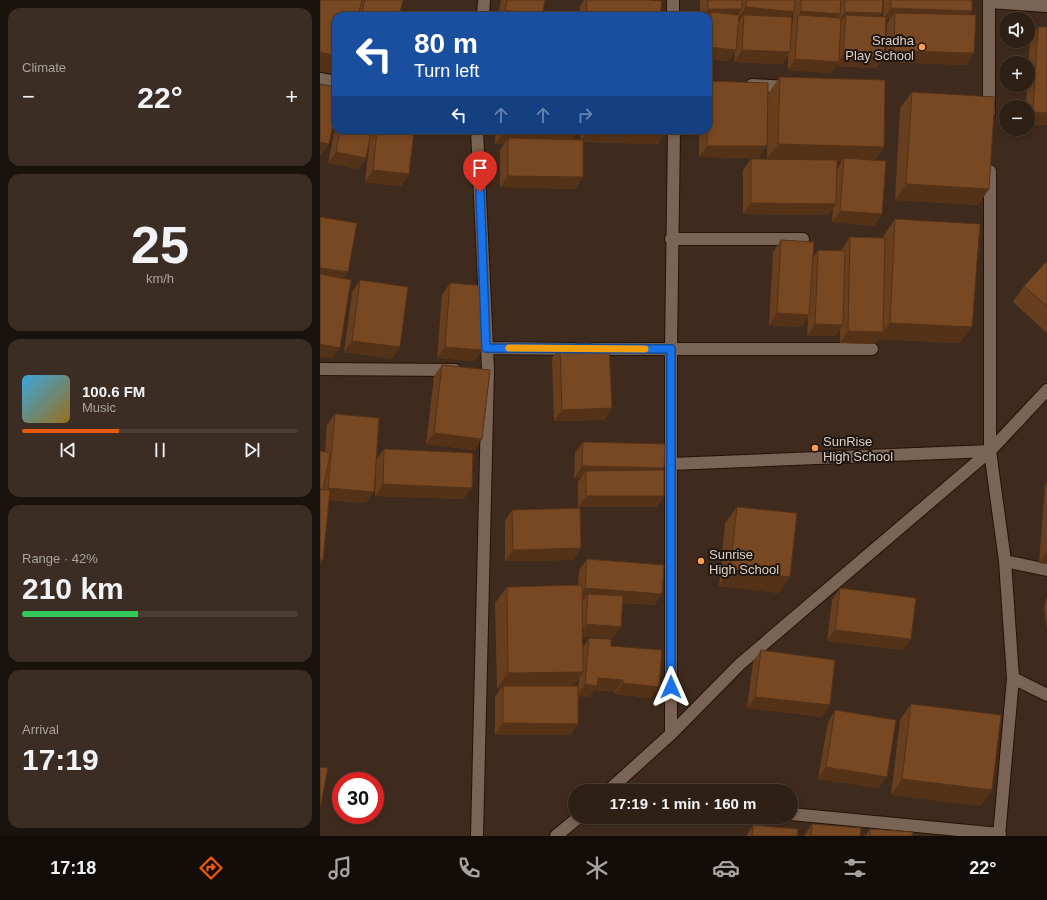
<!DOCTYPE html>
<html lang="en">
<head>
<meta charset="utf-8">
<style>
	:root { --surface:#2f2016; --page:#3b2d23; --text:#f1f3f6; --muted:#a7a3a1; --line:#4a3e35; --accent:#ea580c }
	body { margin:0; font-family:Arial,sans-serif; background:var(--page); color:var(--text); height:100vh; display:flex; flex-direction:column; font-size:15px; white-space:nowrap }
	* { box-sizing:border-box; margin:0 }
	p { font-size:13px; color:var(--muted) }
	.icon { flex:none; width:22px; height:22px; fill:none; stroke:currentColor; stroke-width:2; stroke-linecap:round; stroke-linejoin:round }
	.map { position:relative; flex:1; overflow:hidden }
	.side { display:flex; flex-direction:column; gap:8px; padding:8px; background:#1a120c; width:320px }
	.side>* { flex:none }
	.guide { position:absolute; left:12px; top:12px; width:380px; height:122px; border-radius:12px; box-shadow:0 2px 6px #0003,0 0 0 1px var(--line); background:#1a4fa0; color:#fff; overflow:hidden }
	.tools { position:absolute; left:679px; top:12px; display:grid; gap:8px }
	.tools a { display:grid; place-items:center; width:36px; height:36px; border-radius:50%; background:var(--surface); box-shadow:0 2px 6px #0003,0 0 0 1px var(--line); font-size:20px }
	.speed { position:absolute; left:12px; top:772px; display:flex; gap:8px; font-size:20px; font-weight:700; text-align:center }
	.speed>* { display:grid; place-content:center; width:52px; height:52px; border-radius:50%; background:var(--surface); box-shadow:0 2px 6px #0003,0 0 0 1px var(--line); line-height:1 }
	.speed .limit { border:6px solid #d22; background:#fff; color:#111 }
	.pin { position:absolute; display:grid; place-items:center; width:34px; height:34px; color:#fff; margin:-41px -17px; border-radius:50% 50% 50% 0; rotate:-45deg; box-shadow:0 0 4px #0007 }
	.pin .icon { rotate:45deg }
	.me { position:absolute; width:44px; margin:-22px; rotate:0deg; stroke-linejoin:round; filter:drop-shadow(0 0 3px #0008) }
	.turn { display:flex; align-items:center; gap:14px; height:84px; padding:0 16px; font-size:18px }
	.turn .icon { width:52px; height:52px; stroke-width:2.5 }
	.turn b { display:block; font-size:28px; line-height:34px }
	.lanes { display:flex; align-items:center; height:38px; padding:0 16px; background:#0003; justify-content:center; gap:20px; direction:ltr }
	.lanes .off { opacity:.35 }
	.big { font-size:30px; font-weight:600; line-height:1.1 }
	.side .card { flex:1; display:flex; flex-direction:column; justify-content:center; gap:6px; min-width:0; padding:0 14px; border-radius:12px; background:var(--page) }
	.side .dial { align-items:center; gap:0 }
	.dial b { font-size:52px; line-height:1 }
	.song { display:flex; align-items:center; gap:12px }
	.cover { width:48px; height:48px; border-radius:6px; background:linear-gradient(135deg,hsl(200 70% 55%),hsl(40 70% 35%)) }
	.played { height:4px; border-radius:2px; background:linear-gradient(90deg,var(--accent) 35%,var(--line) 35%) }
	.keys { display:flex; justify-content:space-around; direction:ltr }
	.heat { display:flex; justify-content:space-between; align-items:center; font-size:22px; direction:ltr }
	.charge { height:6px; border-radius:3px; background:linear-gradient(90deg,#34c759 42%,var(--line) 0) }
	.trip { position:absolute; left:248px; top:784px; width:230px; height:40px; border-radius:20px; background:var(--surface); box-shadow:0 2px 6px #0003,0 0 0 1px var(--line); font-weight:600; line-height:40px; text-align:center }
	.tabs { display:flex; height:64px; justify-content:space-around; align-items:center; background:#130d09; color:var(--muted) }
	.tabs .icon { width:28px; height:28px }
	.tabs .selected { color:var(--accent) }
	.tabs b { font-size:18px; color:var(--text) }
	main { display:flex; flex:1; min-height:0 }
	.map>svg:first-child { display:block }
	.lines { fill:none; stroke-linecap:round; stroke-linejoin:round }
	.street-casing { stroke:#251306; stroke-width:14 }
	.street { stroke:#7a6455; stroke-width:12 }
	.wall { fill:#673e1e; fill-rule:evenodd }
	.shaded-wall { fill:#543218 }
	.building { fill:#784823; stroke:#543218 }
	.route-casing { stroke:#114b97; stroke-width:10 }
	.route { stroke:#1a73e8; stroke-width:7 }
	.slow { stroke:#f59e0b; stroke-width:7 }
	.poi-dot { fill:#fc9d52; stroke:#1f1610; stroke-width:1.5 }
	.labels { text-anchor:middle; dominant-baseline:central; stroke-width:4; stroke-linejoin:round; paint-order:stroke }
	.poi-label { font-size:13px; fill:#ddd0c8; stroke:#1f1610; text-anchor:start }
</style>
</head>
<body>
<main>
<section class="side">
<div class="card"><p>Climate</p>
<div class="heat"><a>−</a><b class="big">22°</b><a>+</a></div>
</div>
<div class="card dial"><b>25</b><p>km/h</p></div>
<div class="card">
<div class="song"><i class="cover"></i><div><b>100.6 FM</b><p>Music</p></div></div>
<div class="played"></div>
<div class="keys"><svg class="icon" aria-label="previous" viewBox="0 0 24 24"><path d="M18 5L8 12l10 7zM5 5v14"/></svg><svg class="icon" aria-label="pause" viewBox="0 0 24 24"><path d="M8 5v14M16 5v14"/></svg><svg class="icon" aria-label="next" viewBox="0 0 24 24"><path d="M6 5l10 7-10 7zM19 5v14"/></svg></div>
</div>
<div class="card"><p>Range · 42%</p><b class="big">210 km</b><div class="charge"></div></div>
<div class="card"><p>Arrival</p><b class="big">17:19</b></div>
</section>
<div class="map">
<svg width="727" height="836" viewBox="0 0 727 836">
	<rect width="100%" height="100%" fill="#3f2b1d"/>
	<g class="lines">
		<defs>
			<path id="street" d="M 353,0 L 353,16
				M 669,0 L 669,113
				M 669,2 L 727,6
				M 163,16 L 164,0
				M 0,79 L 16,82
				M 432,85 L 469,87
				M 670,171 L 670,451 L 685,561 L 693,678 L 679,836
				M 351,239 L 483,239
				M 166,348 L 255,349
				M 274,349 L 552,349
				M 0,369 L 135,370
				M 351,464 L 670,451
				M 685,561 L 727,570
				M 693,678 L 727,695
				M 351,734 L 351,349 L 354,130
				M 288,791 L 351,734 L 420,664 L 670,451 L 727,390
				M 471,814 L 680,834
				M 157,836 L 168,370 L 157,130
				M 236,836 L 259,817"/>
		</defs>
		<use href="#street" class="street-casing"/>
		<use href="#street" class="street"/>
	</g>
	<path class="wall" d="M 0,0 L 83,0 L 79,16 L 16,16 L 16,74 L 0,71 Z
		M 181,0 L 225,0 L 222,16 L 178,16 Z
		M 264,0 L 329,0 L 340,16 L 259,16 L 260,6 Z
		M 380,0 L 563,0 L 560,17 L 563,17 L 564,0 L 652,0 L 649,14 L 647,65 L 566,62 L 567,24 L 570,19 L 566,19 L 564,57 L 556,68 L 516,66 L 511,73 L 468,70 L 468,55 L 462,64 L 414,62 L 415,52 L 408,61 L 388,59 L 388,16 L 380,16 ZM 473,12 L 473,22 L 471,25 L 470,17 ZM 419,18 L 421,18 L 418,23 Z
		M 718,27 L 727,27 L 727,125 L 708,124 L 708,107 L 706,107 L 707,85 L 708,85 L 708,71 L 710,38 Z
		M 460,77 L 564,147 L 554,160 L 554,226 L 512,222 L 513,208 L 508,215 L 423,214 L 423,170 L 431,159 L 447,159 L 448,94 ZM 517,162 L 521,162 L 517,169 Z
		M 592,92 L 669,189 L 658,205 L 575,200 L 580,108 Z
		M 16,123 L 16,130 L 94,130 L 89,174 L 81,186 L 45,182 L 50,139 L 46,158 L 38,169 L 8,163 Z
		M 175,130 L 257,130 L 257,133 L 252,139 L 260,140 L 261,130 L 346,130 L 338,144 L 263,142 L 263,177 L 255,189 L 180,187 L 180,150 L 184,144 L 175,144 Z
		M 379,130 L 388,130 L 439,158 L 379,157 Z
		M 575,219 L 640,343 L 558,339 L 559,338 L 555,344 L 520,343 L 520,329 L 515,336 L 487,336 L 488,317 L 481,327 L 449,325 L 453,252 L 461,240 L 493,258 L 498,250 L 522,251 L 522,249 L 530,237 L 564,238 L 564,235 Z
		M 727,261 L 727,333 L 693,302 L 704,286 Z
		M 40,280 L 80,347 L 72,359 L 24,352 L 32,292 Z
		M 130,283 L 162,350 L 154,361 L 117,358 L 122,295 Z
		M 240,347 L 292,408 L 284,420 L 234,421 L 232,358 Z
		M 122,365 L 162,439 L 154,450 L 106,444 L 114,376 Z
		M 15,414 L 46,503 L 9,500 L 0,565 L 5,452 L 7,425 Z
		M 263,442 L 344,468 L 343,470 L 344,496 L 336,507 L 258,507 L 258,482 L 261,478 L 254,478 L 255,453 Z
		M 64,449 L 144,499 L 55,496 L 56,460 Z
		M 727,482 L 727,564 L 719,563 L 725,485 Z
		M 417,507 L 459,593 L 399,586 L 405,523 Z
		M 192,510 L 253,560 L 185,561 L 185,521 Z
		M 267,559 L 342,594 L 334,605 L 302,603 L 293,638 L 262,636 L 263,647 L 269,638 L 291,646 L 331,698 L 295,694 L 295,692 L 274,690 L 269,697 L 258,696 L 258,724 L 250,735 L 175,735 L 175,697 L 180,689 L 177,689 L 175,603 L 187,587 L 258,585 L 259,570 ZM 259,678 L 258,689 L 253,686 Z
		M 520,588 L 583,650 L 507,641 L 512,600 Z
		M 727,596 L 727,631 L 724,608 Z
		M 441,650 L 502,717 L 427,708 L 433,662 Z
		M 591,704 L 672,790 L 660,806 L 571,795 L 580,720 Z
		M 515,710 L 559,788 L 498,779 L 508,722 Z
		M 492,824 L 540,836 L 484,836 Z
		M 433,825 L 477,836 L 426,836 Z
		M 550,829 L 592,836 L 545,836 Z"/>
	<path class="shaded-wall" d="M 426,7 L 474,12 L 466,23 L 424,15 L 421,18 L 418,18 Z
		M 571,8 L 652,11 L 644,22 L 575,13 L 570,19 L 563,19 Z
		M 388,9 L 422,9 L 414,21 L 391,12 L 388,17 L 388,16 L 382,16 Z
		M 185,10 L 222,16 L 181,16 Z
		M 481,11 L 520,14 L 512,25 L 478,15 L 473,22 Z
		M 525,12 L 562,13 L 554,25 L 526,15 L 520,23 L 517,23 Z
		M 388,47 L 416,50 L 408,61 L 388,59 Z
		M 422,50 L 470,52 L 462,64 L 414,62 Z
		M 574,51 L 654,53 L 647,65 L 566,62 Z
		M 0,52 L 16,56 L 16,74 L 0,71 Z
		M 523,55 L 564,57 L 556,68 L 516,66 L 511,73 L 468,70 L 475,59 L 519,62 Z
		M 713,112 L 727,113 L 727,125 L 708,124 L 708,119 Z
		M 268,131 L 346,133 L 338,144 L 260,142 Z
		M 183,133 L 257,133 L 249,144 L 188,138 L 184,144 L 175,144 Z
		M 0,142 L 9,144 L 1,155 L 0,155 Z
		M 458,144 L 564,147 L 552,163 L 524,158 L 521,162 L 446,160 Z
		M 387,146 L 447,146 L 439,158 L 379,157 Z
		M 16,152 L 46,158 L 38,169 L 8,163 Z
		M 53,170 L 89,174 L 81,186 L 45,182 Z
		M 188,176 L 263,177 L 255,189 L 180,187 Z
		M 586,184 L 669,189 L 658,205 L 575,200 Z
		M 431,203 L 516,204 L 508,215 L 423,214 Z
		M 520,211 L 562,214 L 554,226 L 512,222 Z
		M 0,268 L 28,272 L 21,284 L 0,280 Z
		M 457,313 L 489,315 L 481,327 L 449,325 Z
		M 570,323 L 652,327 L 640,343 L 558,339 Z
		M 495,324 L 523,325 L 515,336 L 487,336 Z
		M 528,331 L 563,332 L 555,344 L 520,343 Z
		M 32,341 L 80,347 L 72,359 L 24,352 Z
		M 0,344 L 20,348 L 12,359 L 0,357 Z
		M 125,347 L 162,350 L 154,361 L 117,358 Z
		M 292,408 L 284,420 L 234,421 L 242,410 Z
		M 114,433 L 162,439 L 154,450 L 106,444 Z
		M 262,466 L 344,468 L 336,479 L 266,471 L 261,478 L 254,478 Z
		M 63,484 L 152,488 L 144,499 L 55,496 Z
		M 8,488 L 54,492 L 46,503 L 0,499 Z
		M 266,496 L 344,496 L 336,507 L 258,507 Z
		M 261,548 L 253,560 L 185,561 L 193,550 Z
		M 727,552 L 727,564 L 719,563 Z
		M 0,560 L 3,560 L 0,565 Z
		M 410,570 L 470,577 L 459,593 L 399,586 Z
		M 265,588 L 342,594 L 334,605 L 267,600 L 268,594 L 264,600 L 257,599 Z
		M 266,624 L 301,627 L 293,638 L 258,635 Z
		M 515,630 L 591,639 L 583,650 L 507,641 Z
		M 263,672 L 252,688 L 183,686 L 180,689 L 177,689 L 188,673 Z
		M 278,678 L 303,680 L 295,692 L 274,690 L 269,697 L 257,696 L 265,684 Z
		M 303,683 L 339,687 L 331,698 L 295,694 Z
		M 435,697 L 510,705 L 502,717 L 427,708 Z
		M 183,723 L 258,724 L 250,735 L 175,735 Z
		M 506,767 L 567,777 L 559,788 L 498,779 Z
		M 582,779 L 672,790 L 660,806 L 571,795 Z"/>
	<path class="building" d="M 0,0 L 42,0 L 38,16 L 16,16 L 16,56 L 0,52 Z
		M 45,0 L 83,0 L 79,16 L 41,16 Z
		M 187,0 L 225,0 L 222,16 L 185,10 Z
		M 267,0 L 329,0 L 342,1 L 340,16 L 266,16 Z
		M 388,0 L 422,0 L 422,9 L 388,9 Z
		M 427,0 L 475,0 L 474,12 L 426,7 Z
		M 481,0 L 521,0 L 520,14 L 481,11 Z
		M 525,0 L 563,0 L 562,13 L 525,12 Z
		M 571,0 L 652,0 L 652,11 L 571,8 Z
		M 391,12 L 419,15 L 416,50 L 388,47 Z
		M 575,13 L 656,15 L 654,53 L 574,51 Z
		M 424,15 L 472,17 L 470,52 L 422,50 Z
		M 478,15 L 521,18 L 519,62 L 475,59 Z
		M 526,15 L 566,17 L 564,57 L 523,55 Z
		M 718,27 L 727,27 L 727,113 L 713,112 Z
		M 460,77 L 565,80 L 564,147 L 458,144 Z
		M 388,81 L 448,83 L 447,146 L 387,146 L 387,130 L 388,130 Z
		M 0,84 L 16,87 L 16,111 L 9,144 L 0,142 Z
		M 592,92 L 675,97 L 669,189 L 586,184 Z
		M 20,130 L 51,130 L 46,158 L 16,152 Z
		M 57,130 L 94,130 L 89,174 L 53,170 Z
		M 183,130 L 257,130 L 257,133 L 183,133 Z
		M 268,130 L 346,130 L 346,133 L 268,131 Z
		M 188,138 L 263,140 L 263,177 L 188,176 Z
		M 524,158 L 566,161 L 562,214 L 520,211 Z
		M 431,159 L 517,160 L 516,204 L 431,203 Z
		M 0,217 L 37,223 L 28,272 L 0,268 Z
		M 575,219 L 660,224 L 652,327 L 570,323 Z
		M 530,237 L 565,238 L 563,332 L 528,331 Z
		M 461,240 L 494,242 L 489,315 L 457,313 Z
		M 498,250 L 525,251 L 523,325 L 495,324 Z
		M 727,261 L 727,306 L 704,286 Z
		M 0,274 L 31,280 L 20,348 L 0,344 Z
		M 40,280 L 88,287 L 80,347 L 32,341 Z
		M 130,283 L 167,286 L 162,350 L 125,347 Z
		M 289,345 L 292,408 L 242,410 L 240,347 Z
		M 122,365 L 170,370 L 162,439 L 114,433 Z
		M 15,414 L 59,418 L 54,492 L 8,488 Z
		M 263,442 L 345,444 L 344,468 L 262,466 Z
		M 64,449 L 153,453 L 152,488 L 63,484 Z
		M 0,451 L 10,453 L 3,490 L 0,489 Z
		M 344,470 L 344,496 L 266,496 L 266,471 Z
		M 0,489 L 10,490 L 3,560 L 0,560 Z
		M 417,507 L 477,513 L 470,577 L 410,570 Z
		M 260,508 L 261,548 L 193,550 L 192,510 Z
		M 267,559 L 344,565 L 342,594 L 265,588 Z
		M 262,585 L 263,672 L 188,673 L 187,587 Z
		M 520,588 L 596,598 L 591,639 L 515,630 Z
		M 268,594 L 303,596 L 301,627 L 266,624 Z
		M 269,638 L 291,639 L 291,646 L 342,650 L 339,687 L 303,683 L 303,680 L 278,678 L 277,686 L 265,684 Z
		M 441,650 L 515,660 L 510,705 L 435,697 Z
		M 183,686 L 258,686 L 258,724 L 183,723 Z
		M 591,704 L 681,715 L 672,790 L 582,779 Z
		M 515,710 L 576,720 L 567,777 L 506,767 Z
		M 0,767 L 8,768 L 0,809 Z
		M 492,824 L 541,828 L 540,836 L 491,836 Z
		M 433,825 L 478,829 L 477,836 L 432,836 Z
		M 550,829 L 593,832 L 592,836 L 550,836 Z"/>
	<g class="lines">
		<defs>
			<path id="route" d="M 160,192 L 166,348 L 351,349 L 351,687"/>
		</defs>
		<use href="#route" class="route-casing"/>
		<use href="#route" class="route"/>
		<path class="slow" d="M 189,348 L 325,349"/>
	</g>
	<g class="poi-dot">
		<circle cx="602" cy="47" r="4"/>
		<circle cx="495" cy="448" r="4"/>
		<circle cx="381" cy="561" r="4"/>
	</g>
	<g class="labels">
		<g class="poi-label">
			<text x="594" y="40" text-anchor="end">Sradha<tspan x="594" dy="15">Play School</tspan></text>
			<text x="503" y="441">SunRise<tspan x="503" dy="15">High School</tspan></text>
			<text x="389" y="554">Sunrise<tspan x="389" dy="15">High School</tspan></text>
		</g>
	</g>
</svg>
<div class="tools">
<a><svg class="icon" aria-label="sound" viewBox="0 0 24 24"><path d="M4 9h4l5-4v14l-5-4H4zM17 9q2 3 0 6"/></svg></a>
<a>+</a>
<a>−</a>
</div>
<div class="speed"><div class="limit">30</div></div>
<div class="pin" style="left:160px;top:192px;background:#d93025"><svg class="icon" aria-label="arrive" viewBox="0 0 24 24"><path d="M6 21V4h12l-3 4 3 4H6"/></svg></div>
<svg class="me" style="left:351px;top:687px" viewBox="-20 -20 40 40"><path d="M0-17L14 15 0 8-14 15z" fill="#1a73e8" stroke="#fff" stroke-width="4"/></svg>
<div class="trip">17:19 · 1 min · 160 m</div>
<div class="guide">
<div class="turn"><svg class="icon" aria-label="left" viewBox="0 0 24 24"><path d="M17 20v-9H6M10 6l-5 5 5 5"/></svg><div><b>80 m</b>Turn left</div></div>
<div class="lanes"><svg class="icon" aria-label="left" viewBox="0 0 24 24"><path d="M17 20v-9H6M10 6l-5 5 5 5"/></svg><svg class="icon off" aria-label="ahead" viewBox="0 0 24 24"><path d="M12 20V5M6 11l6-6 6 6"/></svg><svg class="icon off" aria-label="ahead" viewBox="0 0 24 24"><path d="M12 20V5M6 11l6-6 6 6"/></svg><svg class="icon off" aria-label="right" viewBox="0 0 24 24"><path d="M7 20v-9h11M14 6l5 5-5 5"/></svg></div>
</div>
</div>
</main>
<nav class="tabs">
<b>17:18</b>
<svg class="icon selected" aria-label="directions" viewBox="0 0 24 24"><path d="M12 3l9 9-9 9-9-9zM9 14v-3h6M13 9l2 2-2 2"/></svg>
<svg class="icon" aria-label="music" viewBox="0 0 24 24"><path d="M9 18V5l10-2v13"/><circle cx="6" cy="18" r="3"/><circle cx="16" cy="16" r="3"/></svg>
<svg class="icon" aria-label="phone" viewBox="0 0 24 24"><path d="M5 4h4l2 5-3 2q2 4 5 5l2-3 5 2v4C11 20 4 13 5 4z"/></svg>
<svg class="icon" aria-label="climate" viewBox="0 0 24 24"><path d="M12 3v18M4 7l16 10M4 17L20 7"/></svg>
<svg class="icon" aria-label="car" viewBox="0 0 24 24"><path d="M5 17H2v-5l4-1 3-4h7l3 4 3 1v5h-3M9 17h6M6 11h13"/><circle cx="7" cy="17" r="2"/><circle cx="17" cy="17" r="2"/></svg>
<svg class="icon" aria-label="filters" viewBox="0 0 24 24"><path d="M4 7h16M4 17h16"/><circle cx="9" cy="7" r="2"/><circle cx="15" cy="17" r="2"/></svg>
<b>22°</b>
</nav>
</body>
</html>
